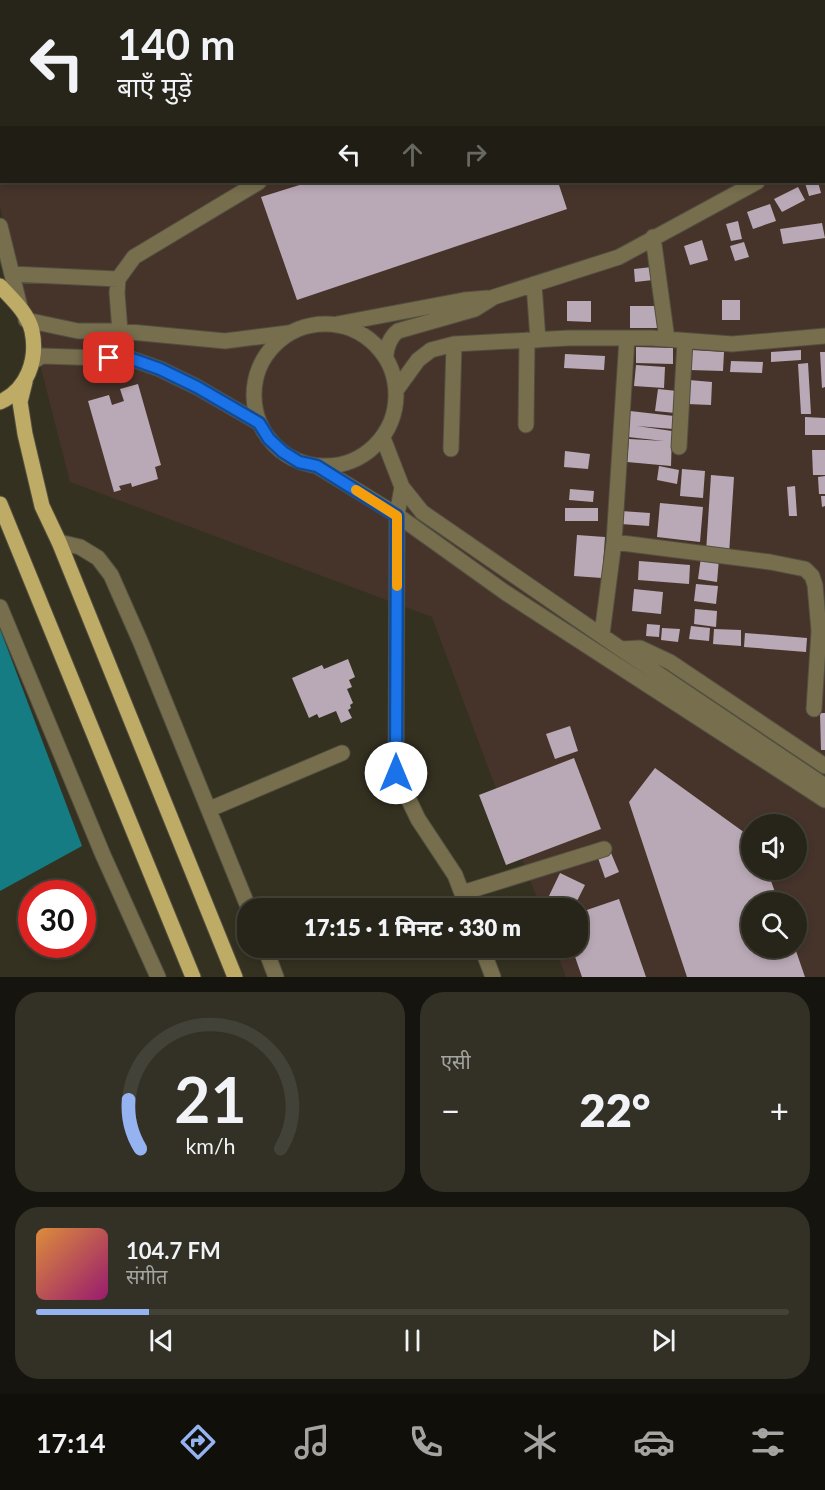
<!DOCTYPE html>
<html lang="hi">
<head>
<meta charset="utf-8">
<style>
	:root { --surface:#272519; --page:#333126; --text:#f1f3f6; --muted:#a4a5a2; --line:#434238; --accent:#95b2f1 }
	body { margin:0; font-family:Lato,"Noto Sans Devanagari",sans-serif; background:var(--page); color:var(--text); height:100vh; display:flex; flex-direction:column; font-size:22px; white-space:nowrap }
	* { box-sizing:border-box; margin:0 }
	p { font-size:20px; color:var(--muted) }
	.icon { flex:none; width:33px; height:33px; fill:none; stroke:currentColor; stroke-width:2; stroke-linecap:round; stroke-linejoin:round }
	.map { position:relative; height:977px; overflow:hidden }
	.side { display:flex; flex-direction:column; gap:15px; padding:15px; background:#15140e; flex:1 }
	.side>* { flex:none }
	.guide { position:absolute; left:0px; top:0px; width:825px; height:183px; box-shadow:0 3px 9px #0003,0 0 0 2px var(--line); background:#272519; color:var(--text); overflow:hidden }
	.tools { position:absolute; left:741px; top:814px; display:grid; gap:12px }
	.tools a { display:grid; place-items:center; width:66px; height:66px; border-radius:50%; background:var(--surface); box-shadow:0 3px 9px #0003,0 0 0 2px var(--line); font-size:30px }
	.speed { position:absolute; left:18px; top:880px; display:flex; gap:12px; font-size:30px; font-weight:700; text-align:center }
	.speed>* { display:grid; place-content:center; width:78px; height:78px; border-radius:50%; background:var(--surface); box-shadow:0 3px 9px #0003,0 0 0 2px var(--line); line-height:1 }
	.speed .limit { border:9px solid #d22; background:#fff; color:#111 }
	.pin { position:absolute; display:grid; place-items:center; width:51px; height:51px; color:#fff; margin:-26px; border-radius:12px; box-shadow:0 3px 9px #0006 }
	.me { position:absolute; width:66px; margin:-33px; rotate:0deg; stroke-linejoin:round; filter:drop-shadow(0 0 4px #0008) }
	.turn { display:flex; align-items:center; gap:21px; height:126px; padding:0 18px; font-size:27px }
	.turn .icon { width:78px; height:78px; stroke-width:2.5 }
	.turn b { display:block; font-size:42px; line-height:51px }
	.lanes { display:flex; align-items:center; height:57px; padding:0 18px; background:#0003; justify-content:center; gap:30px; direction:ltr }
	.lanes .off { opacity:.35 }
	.big { font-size:45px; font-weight:800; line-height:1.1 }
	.side .widget { flex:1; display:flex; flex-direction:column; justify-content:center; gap:9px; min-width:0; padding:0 21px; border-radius:24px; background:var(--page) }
	.side .dial { align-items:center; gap:0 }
	.dial svg { height:156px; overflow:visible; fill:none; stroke:var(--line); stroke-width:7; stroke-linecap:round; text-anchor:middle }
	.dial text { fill:var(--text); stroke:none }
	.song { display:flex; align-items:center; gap:18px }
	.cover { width:72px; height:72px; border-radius:9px; background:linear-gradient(135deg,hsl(30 70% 55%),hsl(320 70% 35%)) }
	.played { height:6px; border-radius:3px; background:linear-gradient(90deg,var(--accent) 15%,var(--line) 15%) }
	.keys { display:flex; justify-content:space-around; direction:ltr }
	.heat { display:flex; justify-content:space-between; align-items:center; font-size:33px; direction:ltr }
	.side .tiles { flex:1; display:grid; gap:15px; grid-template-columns:1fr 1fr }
	.widget:last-child { grid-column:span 2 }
	.trip { position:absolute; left:237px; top:898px; width:351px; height:60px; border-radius:24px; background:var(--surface); box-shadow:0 3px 9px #0003,0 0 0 2px var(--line); font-weight:800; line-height:60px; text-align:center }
	.menu { display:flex; height:96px; justify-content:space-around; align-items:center; background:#100f0a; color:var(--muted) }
	.menu .icon { width:42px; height:42px }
	.menu .current { color:var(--accent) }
	.menu b { font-size:27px; color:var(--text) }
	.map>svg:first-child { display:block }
	.industrial { fill:#46342b; fill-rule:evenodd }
	.water { fill:#147c82 }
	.building { fill:#b9a9b6 }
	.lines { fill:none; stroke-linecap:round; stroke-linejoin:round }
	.minor-casing { stroke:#524f40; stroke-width:17 }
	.major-casing { stroke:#524f40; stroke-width:17 }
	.minor { stroke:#776e4e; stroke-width:15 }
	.major { stroke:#beab65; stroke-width:15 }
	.route-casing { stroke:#114b97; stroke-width:15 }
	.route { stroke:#1a73e8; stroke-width:10 }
	.slow { stroke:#f59e0b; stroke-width:10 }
</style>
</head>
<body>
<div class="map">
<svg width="825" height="977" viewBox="0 0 825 977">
	<rect width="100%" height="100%" fill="#343121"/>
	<path class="industrial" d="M 0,0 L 825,0 L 825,977 L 566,977 L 555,948 L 578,948 L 578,909 L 541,909 L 432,617 L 70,482 L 0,207 ZM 2,2 L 824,2 L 824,182 L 2,182 ZM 752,825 L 796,825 L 796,870 L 752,870 ZM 752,903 L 796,903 L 796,948 L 752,948 Z"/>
	<path class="water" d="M 0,629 L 82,846 L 0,891 Z"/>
	<path class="building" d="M 309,182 L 558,182 L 567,209 L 297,300 L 261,197 Z
		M 818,182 L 821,193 L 809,196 L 805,183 Z
		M 798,187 L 805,200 L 782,212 L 774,199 Z
		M 770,204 L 776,221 L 753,229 L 747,212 Z
		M 738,221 L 742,239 L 731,241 L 726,224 Z
		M 822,223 L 825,238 L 783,244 L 780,229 Z
		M 702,240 L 708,260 L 690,265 L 684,246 Z
		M 744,242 L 749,257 L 735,261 L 730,246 Z
		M 652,267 L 653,280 L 635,282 L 634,269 Z
		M 722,300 L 740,300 L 740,320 L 722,320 Z
		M 567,301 L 591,301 L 591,322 L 567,321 Z
		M 630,306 L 659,306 L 659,328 L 630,328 Z
		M 636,347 L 673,348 L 673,364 L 636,363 Z
		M 691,350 L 724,352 L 723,371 L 690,370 Z
		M 801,350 L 801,360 L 771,362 L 771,352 Z
		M 820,352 L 825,352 L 825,387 L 822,388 Z
		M 565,354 L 605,356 L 604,370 L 564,368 Z
		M 731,361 L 763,362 L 762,373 L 730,372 Z
		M 808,363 L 811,414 L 801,414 L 798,364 Z
		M 636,365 L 665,367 L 664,388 L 634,386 Z
		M 689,380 L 712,382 L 711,405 L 687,404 Z
		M 138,384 L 161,465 L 155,467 L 158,479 L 132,487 L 131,483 L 119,486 L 121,490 L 114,492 L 88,401 L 109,395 L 112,405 L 124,401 L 120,389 Z
		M 658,389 L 677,391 L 675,413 L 655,411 Z
		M 630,411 L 674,416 L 673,429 L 637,426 L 672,431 L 671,466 L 627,462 L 629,439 L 664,441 L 628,437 Z
		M 805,417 L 825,418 L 825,435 L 805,435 Z
		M 812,450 L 825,450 L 825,475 L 813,475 Z
		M 565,451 L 590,454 L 588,469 L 564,467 Z
		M 659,466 L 679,470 L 677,484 L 657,480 Z
		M 682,469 L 705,471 L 703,498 L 680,496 Z
		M 711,475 L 734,477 L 729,554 L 706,552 Z
		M 825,476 L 825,494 L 819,494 L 818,477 Z
		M 795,486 L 797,516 L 789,516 L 787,487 Z
		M 570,489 L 594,491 L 593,502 L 569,500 Z
		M 821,496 L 825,496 L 825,506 L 822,507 Z
		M 660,503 L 703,507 L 700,542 L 657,537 Z
		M 565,508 L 598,508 L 598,521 L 565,521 Z
		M 621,511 L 650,513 L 649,526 L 621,524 Z
		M 577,535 L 605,537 L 602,578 L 574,576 Z
		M 701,557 L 719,559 L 717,582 L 698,579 Z
		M 639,561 L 690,565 L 689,584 L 638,580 Z
		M 696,584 L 718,586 L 716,604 L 694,601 Z
		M 634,589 L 663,592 L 661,614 L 632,611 Z
		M 695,609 L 717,611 L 716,627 L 694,624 Z
		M 647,624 L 660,625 L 659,637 L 646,636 Z
		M 691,626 L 710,628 L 709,641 L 689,639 Z
		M 662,628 L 680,629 L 678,642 L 661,640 Z
		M 714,629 L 741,630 L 741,646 L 713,644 Z
		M 745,633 L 807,638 L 806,652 L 744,647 Z
		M 348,659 L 355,677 L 349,680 L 352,687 L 347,689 L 353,703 L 350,705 L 351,708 L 348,710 L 352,718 L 341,723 L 336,711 L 319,718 L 317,714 L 309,718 L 292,678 L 322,665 L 324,669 Z
		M 820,713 L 825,713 L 825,750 L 821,750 Z
		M 570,726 L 578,751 L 555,759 L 546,734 Z
		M 574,758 L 601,829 L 506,865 L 479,795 Z
		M 655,768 L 752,838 L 752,870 L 767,870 L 779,903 L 752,903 L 752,948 L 795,948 L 805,977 L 687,977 L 629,802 Z
		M 611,853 L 619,872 L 605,878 L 598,858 Z
		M 560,873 L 585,885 L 573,909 L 548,898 Z
		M 619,899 L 646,977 L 582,977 L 572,948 L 578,948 L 578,913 Z"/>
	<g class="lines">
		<defs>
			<path id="minor" d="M 449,2 L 450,0
				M 824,146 L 825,145
				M 0,226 L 20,307
				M 653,237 L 667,339
				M 12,274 L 118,279
				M 534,284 L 538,340
				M 26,320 L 78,331 L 120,331 L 225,341 L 288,333
				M254 395a71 71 0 1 1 142 0a71 71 0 1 1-142 0Z
				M 337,324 L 464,300 L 488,298
				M 120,331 L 117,293 L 118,279 L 134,257 L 259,182
				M 386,358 C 385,349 391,336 398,331 L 475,309 L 494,297 L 619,257 L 757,182
				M 32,362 L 42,356 L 132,359 L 160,369 L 197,387 L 259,423
				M 397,389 L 418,360 L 431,350 L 454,344 L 569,338 L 652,338 L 732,344 L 825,336
				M 526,425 L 527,340
				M 383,438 L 402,487 L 422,512 L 621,649 L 825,786
				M 679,447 L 685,341
				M 451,449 L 454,344
				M 317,466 L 397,515 L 506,593 L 825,800
				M 402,487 L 397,515 L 396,773 L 418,819 L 455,875 L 468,909
				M 59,542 L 80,547 L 98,558 L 111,575 L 141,643 L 249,909
				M 614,542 L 770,562 L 805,569 L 812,576 L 815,585 L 819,631 L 814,709
				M 0,607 L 103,855 L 158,977
				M 602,634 L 614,542 L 627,338
				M 621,649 L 640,648 L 670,662 L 825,766
				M 210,809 L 342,753
				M 462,893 L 604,849
				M 265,948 L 276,977
				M 482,948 L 493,977"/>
			<path id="major" d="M 0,286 C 12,299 28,313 32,331 C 38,360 27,390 0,402
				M 25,382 L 20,402 L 25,434 L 42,506 L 59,542 L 235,977
				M 0,504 L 193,977"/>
		</defs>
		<use href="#minor" class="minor-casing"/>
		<use href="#major" class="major-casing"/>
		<use href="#minor" class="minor"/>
		<use href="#major" class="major"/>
	</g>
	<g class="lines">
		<defs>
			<path id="route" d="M 109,358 L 132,359 L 160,369 L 197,387 L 259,423 L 269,439 L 283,452 L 299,462 L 317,466 L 397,516 L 396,773"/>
		</defs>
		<use href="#route" class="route-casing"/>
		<use href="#route" class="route"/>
		<path class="slow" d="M 356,490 L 397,516 L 397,586"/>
	</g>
</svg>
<div class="tools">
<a><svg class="icon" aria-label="sound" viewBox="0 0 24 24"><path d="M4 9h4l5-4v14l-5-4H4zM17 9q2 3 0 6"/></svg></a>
<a><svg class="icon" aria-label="search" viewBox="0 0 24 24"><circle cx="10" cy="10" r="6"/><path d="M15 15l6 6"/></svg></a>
</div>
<div class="speed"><div class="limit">30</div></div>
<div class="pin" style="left:109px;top:358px;background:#d93025"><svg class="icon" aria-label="arrive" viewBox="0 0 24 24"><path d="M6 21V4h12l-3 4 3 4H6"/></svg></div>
<svg class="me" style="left:396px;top:773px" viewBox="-20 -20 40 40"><circle r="19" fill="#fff"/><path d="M0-13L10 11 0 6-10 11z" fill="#1a73e8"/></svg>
<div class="trip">17:15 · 1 मिनट · 330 m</div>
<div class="guide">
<div class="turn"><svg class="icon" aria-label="left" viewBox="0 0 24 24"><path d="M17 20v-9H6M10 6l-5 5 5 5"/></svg><div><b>140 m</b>बाएँ मुड़ें</div></div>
<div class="lanes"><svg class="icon" aria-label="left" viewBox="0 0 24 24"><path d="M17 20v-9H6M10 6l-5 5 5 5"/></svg><svg class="icon off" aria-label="ahead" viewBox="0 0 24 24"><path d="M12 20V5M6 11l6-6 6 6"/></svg><svg class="icon off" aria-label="right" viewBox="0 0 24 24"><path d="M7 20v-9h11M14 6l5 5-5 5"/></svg></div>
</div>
</div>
<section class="side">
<div class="tiles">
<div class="widget dial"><svg viewBox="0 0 100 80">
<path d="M14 69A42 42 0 1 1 86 69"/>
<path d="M14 69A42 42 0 0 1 8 44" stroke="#95b2f1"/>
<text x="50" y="56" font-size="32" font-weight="700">21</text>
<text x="50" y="72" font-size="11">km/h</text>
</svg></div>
<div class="widget"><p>एसी</p>
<div class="heat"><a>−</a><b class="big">22°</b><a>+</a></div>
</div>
<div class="widget">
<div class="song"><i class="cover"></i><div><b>104.7 FM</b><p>संगीत</p></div></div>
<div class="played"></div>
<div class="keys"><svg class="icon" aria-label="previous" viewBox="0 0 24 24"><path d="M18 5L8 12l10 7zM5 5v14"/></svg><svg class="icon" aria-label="pause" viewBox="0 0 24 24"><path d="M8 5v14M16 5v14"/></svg><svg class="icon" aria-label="next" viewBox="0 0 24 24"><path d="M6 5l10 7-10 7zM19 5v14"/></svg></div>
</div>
</div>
</section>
<nav class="menu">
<b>17:14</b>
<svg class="icon current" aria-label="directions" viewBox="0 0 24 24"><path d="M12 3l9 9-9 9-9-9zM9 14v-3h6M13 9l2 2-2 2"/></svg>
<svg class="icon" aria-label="music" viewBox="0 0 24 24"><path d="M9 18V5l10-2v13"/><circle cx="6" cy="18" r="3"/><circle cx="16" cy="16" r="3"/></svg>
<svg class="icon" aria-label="phone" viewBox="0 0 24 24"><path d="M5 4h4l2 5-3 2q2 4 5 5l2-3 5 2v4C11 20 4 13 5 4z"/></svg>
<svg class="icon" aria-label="climate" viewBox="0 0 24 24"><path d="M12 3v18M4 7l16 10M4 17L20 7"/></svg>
<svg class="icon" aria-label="car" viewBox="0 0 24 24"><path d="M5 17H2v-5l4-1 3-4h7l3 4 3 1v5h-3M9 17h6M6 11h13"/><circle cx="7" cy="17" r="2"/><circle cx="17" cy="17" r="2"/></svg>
<svg class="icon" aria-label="filters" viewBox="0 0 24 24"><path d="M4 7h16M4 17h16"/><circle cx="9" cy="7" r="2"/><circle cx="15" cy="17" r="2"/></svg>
</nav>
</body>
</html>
